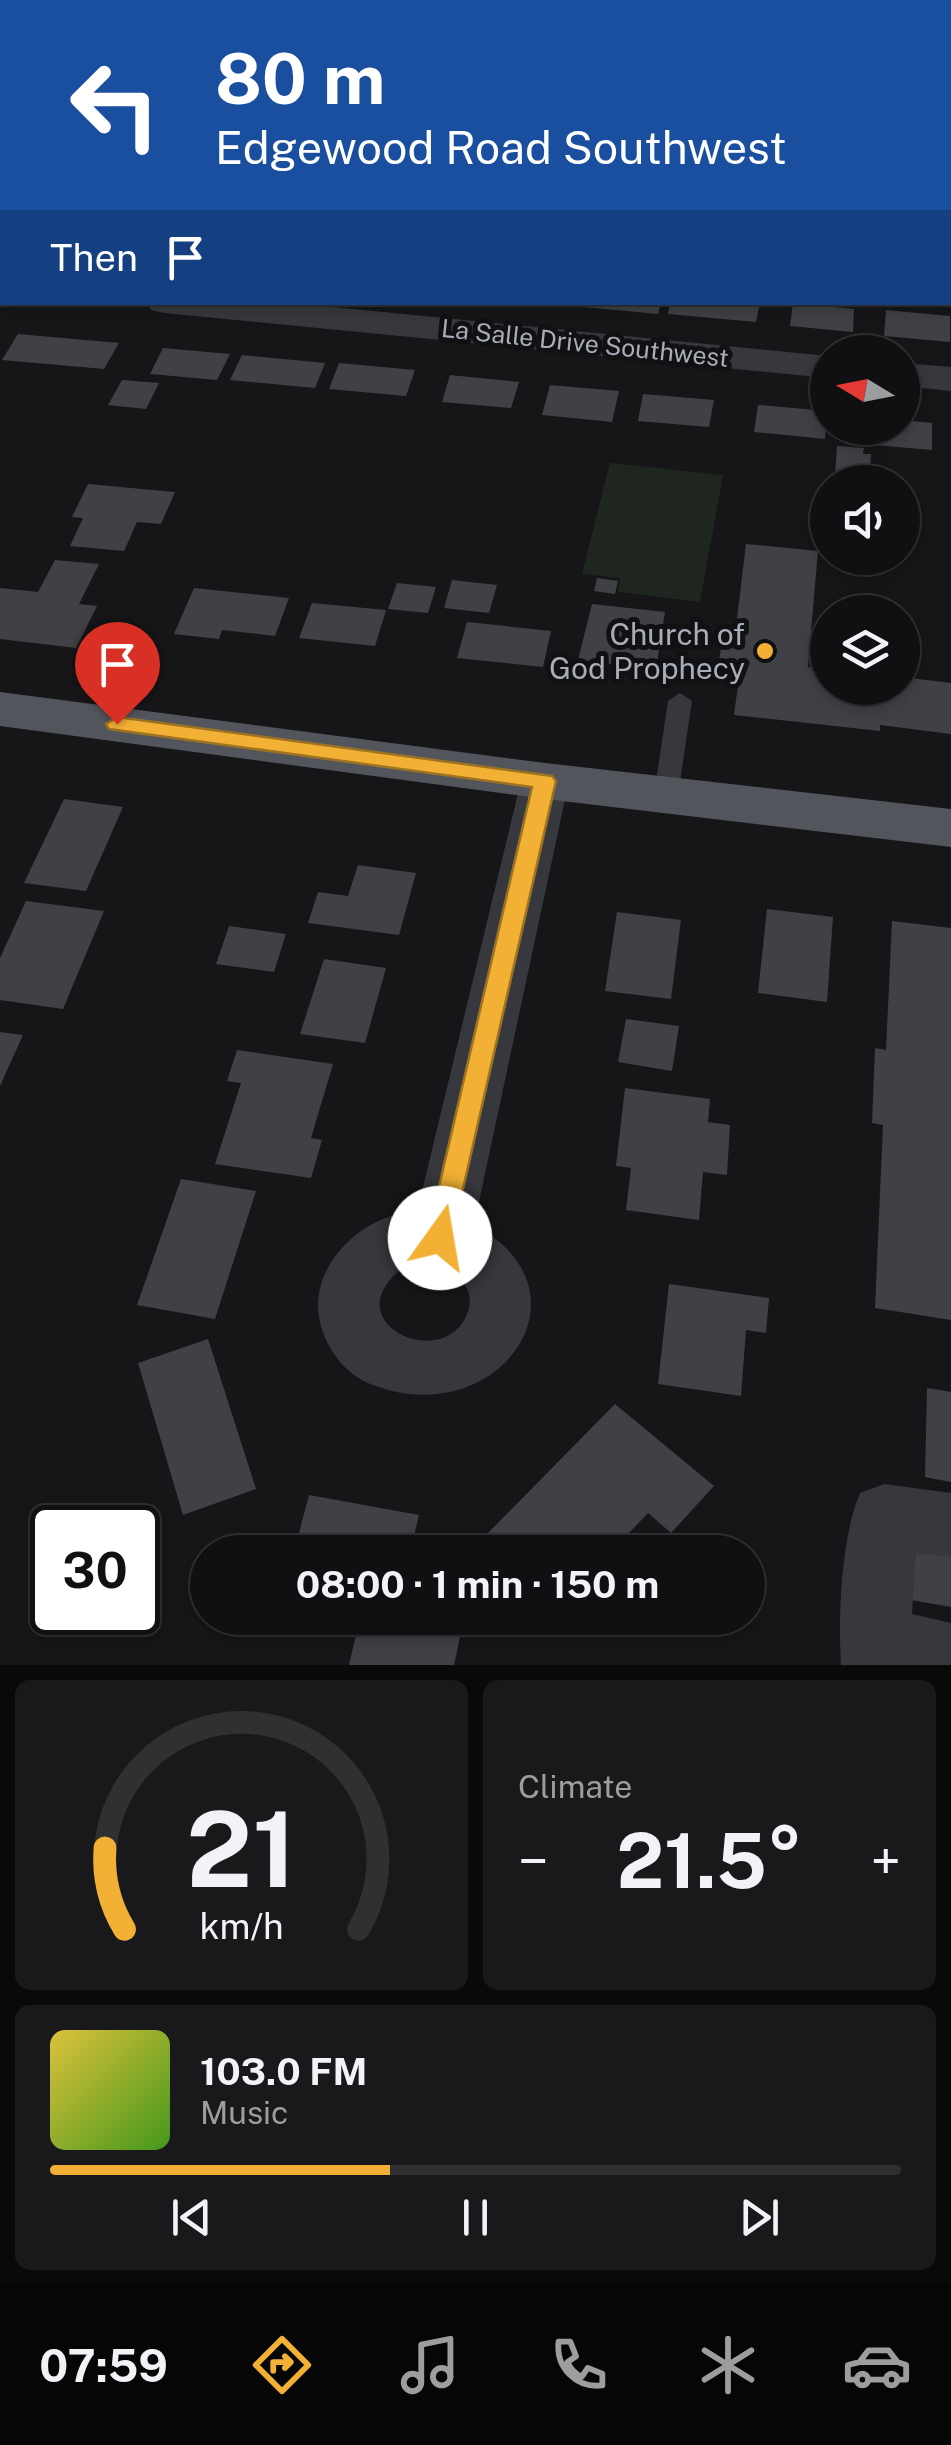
<!DOCTYPE html>
<html lang="en">
<head>
<meta charset="utf-8">
<style>
	:root { --surface:#101012; --page:#19191b; --text:#f1f3f6; --muted:#9c9d9f; --line:#303032; --accent:#f2b134 }
	body { margin:0; font-family:"Public Sans",sans-serif; background:var(--page); color:var(--text); height:100vh; display:flex; flex-direction:column; font-size:38px; white-space:nowrap }
	* { box-sizing:border-box; margin:0 }
	p { font-size:32px; color:var(--muted) }
	.icon { flex:none; width:55px; height:55px; fill:none; stroke:currentColor; stroke-width:2; stroke-linecap:round; stroke-linejoin:round }
	.map { position:relative; height:1665px; overflow:hidden }
	.drawer { display:flex; flex-direction:column; gap:15px; padding:15px; background:#09090a; flex:1 }
	.drawer>* { flex:none }
	.banner { position:absolute; left:0px; top:0px; width:952px; height:305px; box-shadow:0 5px 15px #0003,0 0 0 2px var(--line); background:#1a4fa0; color:#fff; overflow:hidden }
	.needle { width:65px; rotate:280deg }
	.buttons { position:absolute; left:810px; top:335px; display:grid; gap:20px }
	.buttons a { display:grid; place-items:center; width:110px; height:110px; border-radius:50%; background:var(--surface); box-shadow:0 5px 15px #0003,0 0 0 2px var(--line); font-size:50px }
	.speed { position:absolute; left:30px; top:1505px; display:flex; gap:20px; font-size:50px; font-weight:700; text-align:center }
	.speed>* { display:grid; place-content:center; width:130px; height:130px; border-radius:50%; background:var(--surface); box-shadow:0 5px 15px #0003,0 0 0 2px var(--line); line-height:1 }
	.speed .limit { border:5px solid #111; border-radius:15px; background:#fff; color:#111 }
	.pin { position:absolute; display:grid; place-items:center; width:85px; height:85px; color:#fff; margin:-102px -42px; border-radius:50% 50% 50% 0; rotate:-45deg; box-shadow:0 0 10px #0007 }
	.pin .icon { rotate:45deg }
	.me { position:absolute; width:110px; margin:-55px; rotate:13deg; stroke-linejoin:round; filter:drop-shadow(0 0 8px #0008) }
	.turn { display:flex; align-items:center; gap:35px; height:210px; padding:0 50px; font-size:45px }
	.turn .icon { width:130px; height:130px; stroke-width:2.5 }
	.turn b { display:block; font-size:70px; line-height:85px }
	.then { display:flex; align-items:center; height:95px; padding:0 50px; background:#0003; gap:20px; font-size:38px }
	.big { font-size:75px; font-weight:700; line-height:1.1 }
	.drawer .card { flex:1; display:flex; flex-direction:column; justify-content:center; gap:15px; min-width:0; padding:0 35px; border-radius:15px; background:var(--page) }
	.drawer .dial { align-items:center; gap:0 }
	.dial svg { height:260px; overflow:visible; fill:none; stroke:var(--line); stroke-width:7; stroke-linecap:round; text-anchor:middle }
	.dial text { fill:var(--text); stroke:none }
	.song { display:flex; align-items:center; gap:30px }
	.cover { width:120px; height:120px; border-radius:15px; background:linear-gradient(135deg,hsl(50 70% 55%),hsl(100 70% 35%)) }
	.played { height:10px; border-radius:5px; background:linear-gradient(90deg,var(--accent) 40%,var(--line) 40%) }
	.keys { display:flex; justify-content:space-around; direction:ltr }
	.heat { display:flex; justify-content:space-between; align-items:center; font-size:55px; direction:ltr }
	.drawer .tiles { flex:1; display:grid; gap:15px; grid-template-columns:1fr 1fr }
	.card:last-child { grid-column:span 2 }
	.trip { position:absolute; left:190px; top:1535px; width:575px; height:100px; border-radius:50px; background:var(--surface); box-shadow:0 5px 15px #0003,0 0 0 2px var(--line); font-weight:700; line-height:100px; text-align:center }
	.tabs { display:flex; height:160px; justify-content:space-around; align-items:center; background:#060607; color:var(--muted) }
	.tabs .icon { width:70px; height:70px }
	.tabs .on { color:var(--accent) }
	.tabs b { font-size:45px; color:var(--text) }
	.map>svg:first-child { display:block }
	.green { fill:#1e261f }
	.building { fill:#404145 }
	.lines { fill:none; stroke-linecap:round; stroke-linejoin:round }
	.service { fill:#37383d; fill-rule:evenodd }
	.minor { fill:#37383d; fill-rule:evenodd }
	.primary { fill:#53555c; fill-rule:evenodd }
	.route { fill:#f2b134; stroke:#9d7322; stroke-width:2.5 }
	.poi-dot { fill:#f2b134; stroke:#111113; stroke-width:4 }
	.labels { text-anchor:middle; dominant-baseline:central; stroke-width:10; stroke-linejoin:round; paint-order:stroke }
	.far-street-label { font-size:25px; fill:#a8adb8; stroke:#111113 }
	.poi-label { font-size:30px; fill:#a8adb8; stroke:#111113; text-anchor:end }
</style>
</head>
<body>
<div class="map">
<svg width="951" height="1665" viewBox="0 0 951 1665">
	<rect width="100%" height="100%" fill="#161618"/>
	<path class="green" d="M 610,463 L 723,475 L 700,602 L 618,592 L 620,578 L 582,574 Z"/>
	<path class="building" d="M 574,302 L 661,302 L 658,314 L 573,306 Z
		M 670,302 L 760,302 L 756,322 L 668,314 Z
		M 793,303 L 854,309 L 853,332 L 790,326 Z
		M 886,310 L 950,316 L 950,342 L 884,336 Z
		M 18,334 L 119,343 L 104,369 L 2,360 Z
		M 163,348 L 230,354 L 217,380 L 150,374 Z
		M 242,355 L 325,363 L 315,388 L 230,380 Z
		M 339,363 L 415,370 L 406,396 L 329,389 Z
		M 450,375 L 519,382 L 511,408 L 442,402 Z
		M 122,380 L 159,383 L 146,409 L 108,405 Z
		M 550,385 L 619,391 L 612,422 L 542,415 Z
		M 643,394 L 714,400 L 709,427 L 638,421 Z
		M 758,405 L 827,411 L 825,439 L 754,432 Z
		M 902,420 L 932,423 L 932,450 L 862,444 L 863,428 L 902,428 Z
		M 837,446 L 864,448 L 863,454 L 871,454 L 870,472 L 861,472 L 861,479 L 835,477 Z
		M 88,484 L 175,492 L 161,524 L 137,522 L 124,551 L 70,546 L 83,518 L 72,517 Z
		M 746,544 L 818,551 L 808,667 L 828,669 L 828,688 L 902,688 L 902,677 L 951,683 L 951,734 L 880,725 L 880,731 L 734,715 L 739,678 L 717,675 L 723,634 L 735,635 Z
		M 55,560 L 99,564 L 79,604 L 97,606 L 76,648 L 0,639 L 0,588 L 38,592 Z
		M 597,578 L 618,581 L 615,594 L 594,591 Z
		M 452,580 L 497,585 L 489,613 L 444,608 Z
		M 397,583 L 436,587 L 428,613 L 388,609 Z
		M 194,588 L 289,598 L 275,636 L 222,630 L 219,639 L 174,634 Z
		M 312,603 L 386,610 L 375,646 L 299,638 Z
		M 592,604 L 665,612 L 656,669 L 578,660 Z
		M 467,622 L 551,631 L 543,667 L 457,658 Z
		M 64,799 L 123,807 L 86,891 L 24,883 Z
		M 358,865 L 416,873 L 399,935 L 308,923 L 318,892 L 348,896 Z
		M 26,901 L 104,911 L 63,1009 L 0,1000 L 0,958 Z
		M 767,909 L 833,917 L 827,1002 L 758,993 Z
		M 617,912 L 681,920 L 671,999 L 605,991 Z
		M 892,921 L 951,928 L 951,1320 L 875,1308 L 883,1125 L 872,1123 L 875,1048 L 886,1050 Z
		M 229,926 L 286,934 L 274,972 L 216,964 Z
		M 324,959 L 386,968 L 365,1043 L 300,1034 Z
		M 626,1019 L 679,1026 L 672,1071 L 618,1062 Z
		M 0,1032 L 23,1035 L 0,1086 Z
		M 237,1050 L 333,1064 L 311,1138 L 322,1140 L 311,1178 L 215,1164 L 241,1083 L 227,1081 Z
		M 625,1088 L 710,1099 L 708,1122 L 730,1125 L 727,1175 L 703,1172 L 699,1220 L 626,1210 L 631,1168 L 616,1166 Z
		M 181,1179 L 256,1191 L 215,1319 L 137,1305 Z
		M 669,1284 L 769,1298 L 766,1333 L 746,1330 L 741,1396 L 658,1384 Z
		M 208,1339 L 256,1489 L 183,1515 L 138,1363 Z
		M 927,1388 L 951,1392 L 951,1482 L 925,1477 Z
		M 615,1404 L 714,1486 L 671,1533 L 648,1513 L 611,1552 L 505,1552 L 486,1535 Z
		M 309,1495 L 419,1515 L 410,1552 L 294,1552 Z
		M 896,1542 L 951,1551 L 951,1607 L 894,1597 Z
		M 360,1618 L 436,1618 L 463,1623 L 454,1665 L 349,1665 Z"/>
	<g class="lines">
		<path class="service" d="M 501,0 L 539,0 L 540,2 L 503,2 Z
			M 0,27 L 2,27 L 2,35 L 0,35 Z
			M 680,693 L 692,701 L 678,795 L 666,804 L 654,795 L 668,701 Z"/>
		<path class="minor" d="M 531,0 L 559,0 L 559,2 L 531,2 Z
			M 0,276 L 2,276 L 2,298 L 0,298 Z
			M 146,302 L 282,302 L 828,356 L 828,378 L 164,313 L 151,310 Z
			M 902,363 L 951,367 L 951,391 L 902,386 Z
			M 545,764 L 562,769 L 569,781 L 474,1225 C 598,1291 499,1433 373,1385 C 345,1375 324,1347 319,1317 C 310,1263 366,1212 417,1212 L 521,781 L 528,769 ZM 408,1264 C 435,1262 482,1277 467,1314 C 443,1375 327,1320 408,1264 Z
			M 884,1484 L 951,1493 L 951,1557 L 916,1553 L 912,1614 L 951,1623 L 951,1665 L 841,1665 C 838,1616 841,1538 860,1493 Z"/>
		<path class="primary" d="M 0,692 L 545,763 L 951,809 L 951,847 L 545,799 L 0,726 Z"/>
	</g>
	<path class="route" d="M 117,717 L 552,776 L 556,781 L 450,1246 L 440,1249 L 431,1246 L 427,1238 L 532,787 L 109,729 L 106,724 Z"/>
	<circle class="poi-dot" cx="765" cy="651" r="10"/>
	<g class="labels">
		<g class="far-street-label">
			<text transform="translate(585 343) rotate(6)">La Salle Drive Southwest</text>
		</g>
		<g class="poi-label">
			<text x="745" y="634">Church of<tspan x="745" dy="34">God Prophecy</tspan></text>
		</g>
	</g>
</svg>
<div class="buttons">
<a><svg class="needle" viewBox="-14 -14 28 28"><path d="M0-13l5 13h-10z" fill="#e53935"/><path d="M0 13l5-13h-10z" fill="#9c9d9f"/></svg></a>
<a><svg class="icon" aria-label="sound" viewBox="0 0 24 24"><path d="M4 9h4l5-4v14l-5-4H4zM17 9q2 3 0 6"/></svg></a>
<a><svg class="icon" aria-label="layers" viewBox="0 0 24 24"><path d="M12 4l9 5-9 5-9-5zM3 14l9 5 9-5"/></svg></a>
</div>
<div class="speed"><div class="limit">30</div></div>
<div class="pin" style="left:117px;top:724px;background:#d93025"><svg class="icon" aria-label="arrive" viewBox="0 0 24 24"><path d="M6 21V4h12l-3 4 3 4H6"/></svg></div>
<svg class="me" style="left:440px;top:1238px" viewBox="-20 -20 40 40"><circle r="19" fill="#fff"/><path d="M0-13L10 11 0 6-10 11z" fill="#f2b134"/></svg>
<div class="trip">08:00 · 1 min · 150 m</div>
<div class="banner">
<div class="turn"><svg class="icon" aria-label="left" viewBox="0 0 24 24"><path d="M17 20v-9H6M10 6l-5 5 5 5"/></svg><div><b>80 m</b>Edgewood Road Southwest</div></div>
<div class="then">Then<svg class="icon" aria-label="arrive" viewBox="0 0 24 24"><path d="M6 21V4h12l-3 4 3 4H6"/></svg></div>
</div>
</div>
<section class="drawer">
<div class="tiles">
<div class="card dial"><svg viewBox="0 0 100 80">
<path d="M14 69A42 42 0 1 1 86 69"/>
<path d="M14 69A42 42 0 0 1 8 44" stroke="#f2b134"/>
<text x="50" y="56" font-size="32" font-weight="700">21</text>
<text x="50" y="72" font-size="11">km/h</text>
</svg></div>
<div class="card"><p>Climate</p>
<div class="heat"><a>−</a><b class="big">21.5°</b><a>+</a></div>
</div>
<div class="card">
<div class="song"><i class="cover"></i><div><b>103.0 FM</b><p>Music</p></div></div>
<div class="played"></div>
<div class="keys"><svg class="icon" aria-label="previous" viewBox="0 0 24 24"><path d="M18 5L8 12l10 7zM5 5v14"/></svg><svg class="icon" aria-label="pause" viewBox="0 0 24 24"><path d="M8 5v14M16 5v14"/></svg><svg class="icon" aria-label="next" viewBox="0 0 24 24"><path d="M6 5l10 7-10 7zM19 5v14"/></svg></div>
</div>
</div>
</section>
<nav class="tabs">
<b>07:59</b>
<svg class="icon on" aria-label="directions" viewBox="0 0 24 24"><path d="M12 3l9 9-9 9-9-9zM9 14v-3h6M13 9l2 2-2 2"/></svg>
<svg class="icon" aria-label="music" viewBox="0 0 24 24"><path d="M9 18V5l10-2v13"/><circle cx="6" cy="18" r="3"/><circle cx="16" cy="16" r="3"/></svg>
<svg class="icon" aria-label="phone" viewBox="0 0 24 24"><path d="M5 4h4l2 5-3 2q2 4 5 5l2-3 5 2v4C11 20 4 13 5 4z"/></svg>
<svg class="icon" aria-label="climate" viewBox="0 0 24 24"><path d="M12 3v18M4 7l16 10M4 17L20 7"/></svg>
<svg class="icon" aria-label="car" viewBox="0 0 24 24"><path d="M5 17H2v-5l4-1 3-4h7l3 4 3 1v5h-3M9 17h6M6 11h13"/><circle cx="7" cy="17" r="2"/><circle cx="17" cy="17" r="2"/></svg>
</nav>
</body>
</html>
